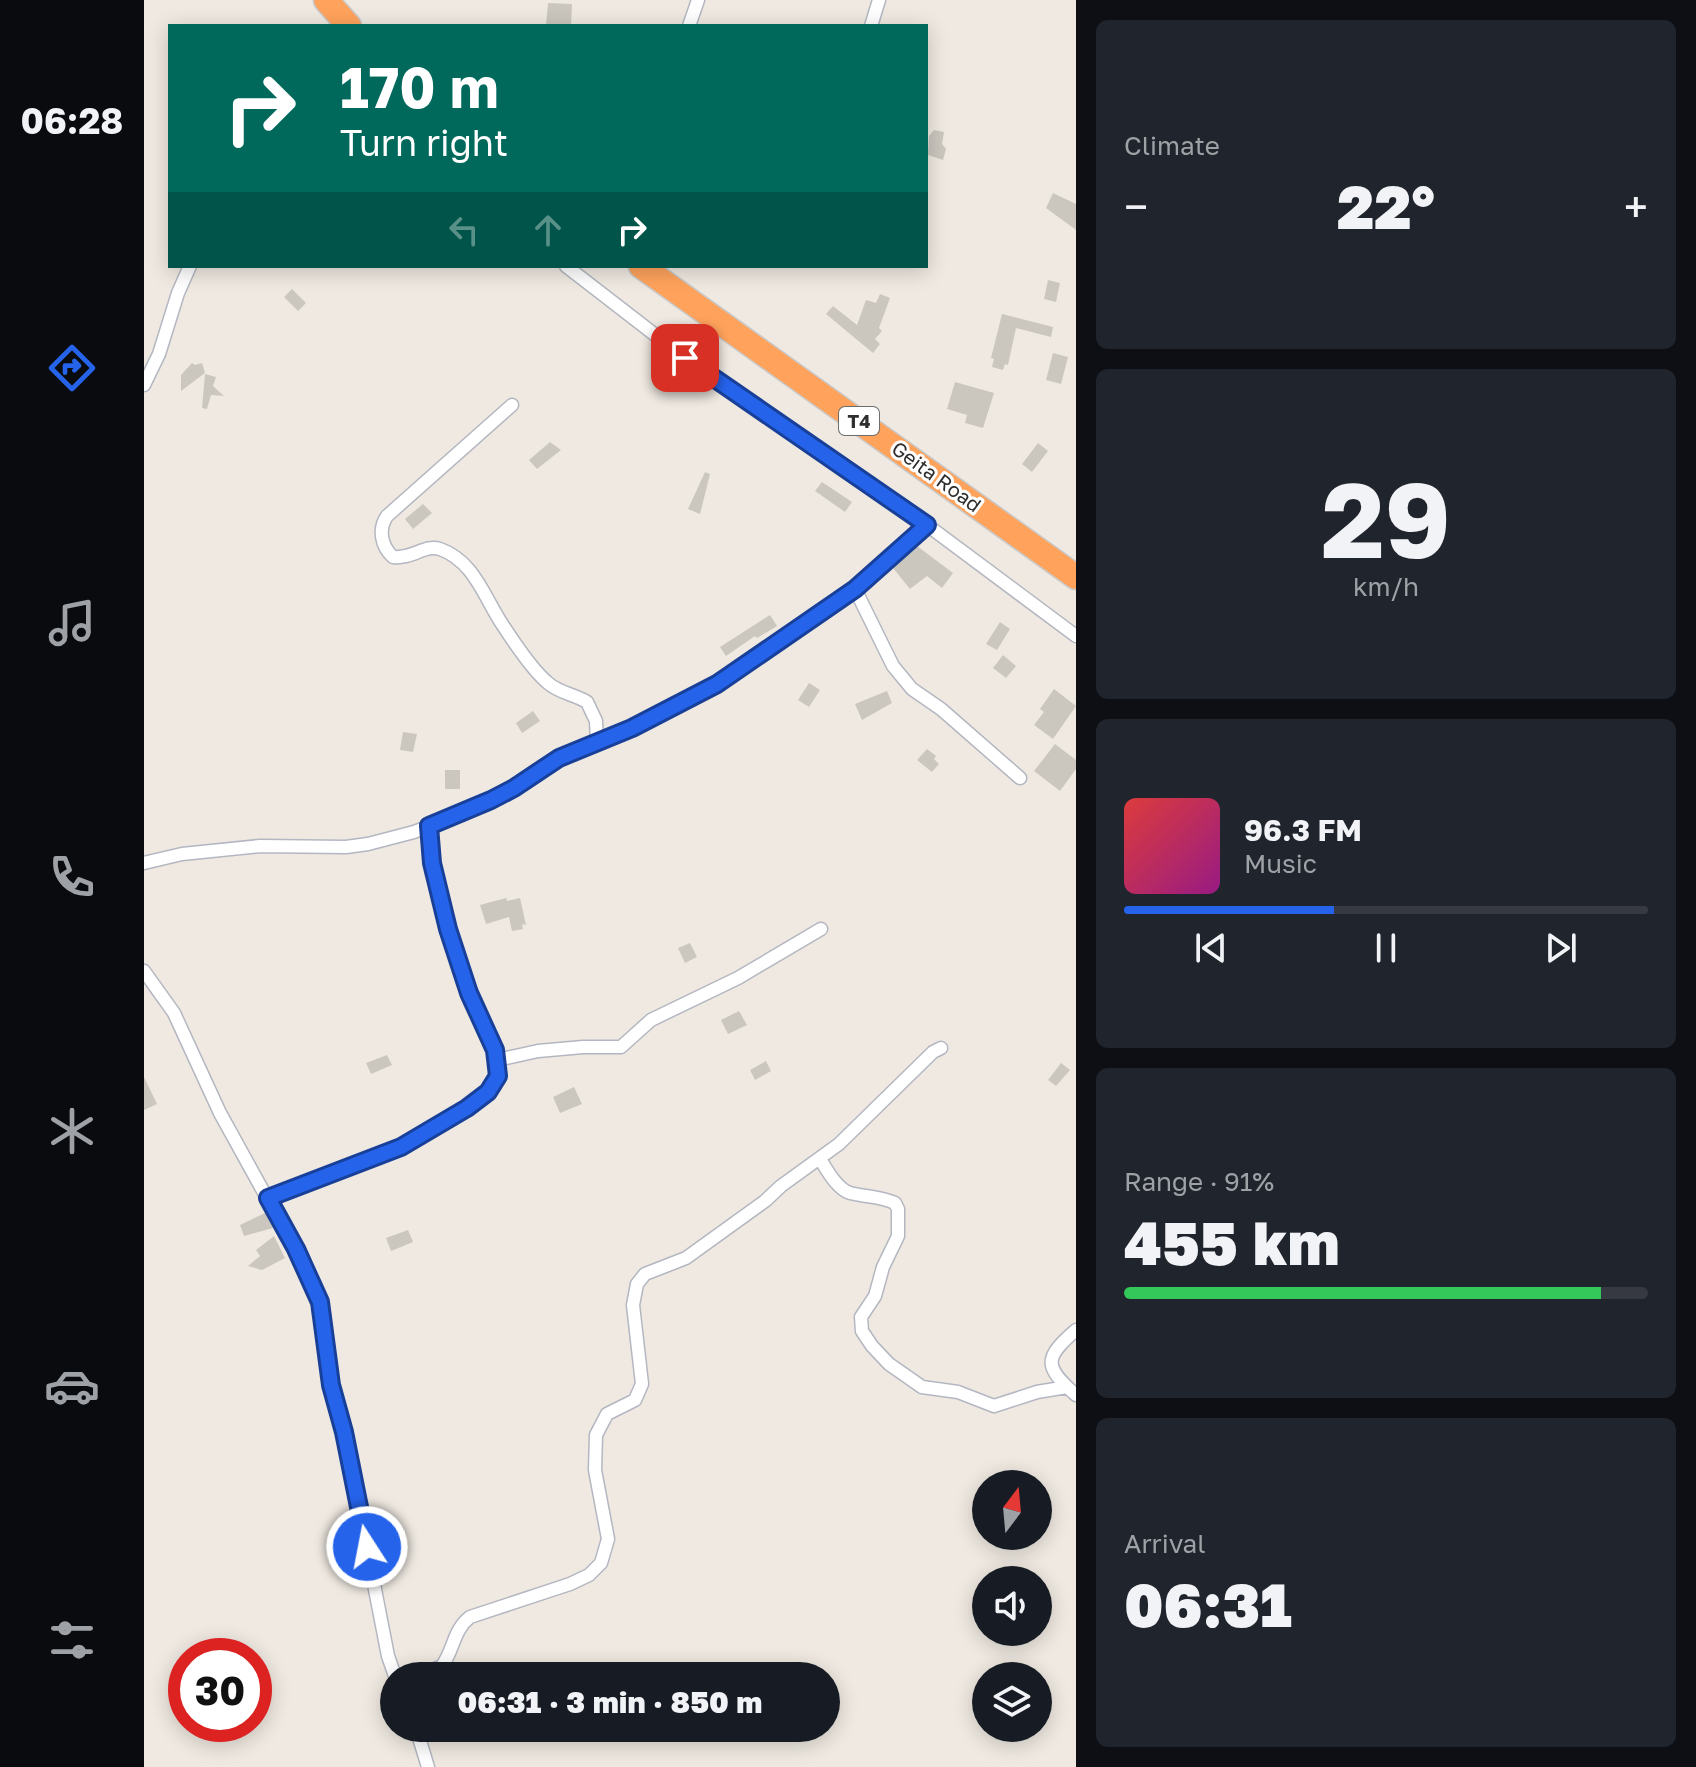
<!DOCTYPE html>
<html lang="en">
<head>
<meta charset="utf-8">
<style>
	:root { --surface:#171b24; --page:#20242c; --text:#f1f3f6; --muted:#9ea1a6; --line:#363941; --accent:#2563eb }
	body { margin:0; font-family:"Golos Text",sans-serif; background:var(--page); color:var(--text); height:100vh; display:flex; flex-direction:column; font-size:30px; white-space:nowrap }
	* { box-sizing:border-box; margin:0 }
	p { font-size:26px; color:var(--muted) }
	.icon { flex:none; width:44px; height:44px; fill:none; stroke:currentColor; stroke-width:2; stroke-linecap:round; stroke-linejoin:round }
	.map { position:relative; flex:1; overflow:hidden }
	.details { display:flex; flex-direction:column; gap:20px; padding:20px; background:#0d0f14; width:620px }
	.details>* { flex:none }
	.banner { position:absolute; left:24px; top:24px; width:760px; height:244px; border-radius:0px; box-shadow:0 4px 20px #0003; background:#00695c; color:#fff; overflow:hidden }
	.needle { width:52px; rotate:16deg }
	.tools { position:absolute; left:828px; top:1470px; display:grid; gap:16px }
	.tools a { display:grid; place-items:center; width:80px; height:80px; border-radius:50%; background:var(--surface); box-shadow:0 4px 20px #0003; font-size:40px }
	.speed { position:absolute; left:24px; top:1638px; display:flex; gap:16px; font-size:40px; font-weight:700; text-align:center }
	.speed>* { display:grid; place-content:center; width:104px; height:104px; border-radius:50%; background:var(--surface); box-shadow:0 4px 20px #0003; line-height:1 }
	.speed .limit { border:12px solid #d22; background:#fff; color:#111 }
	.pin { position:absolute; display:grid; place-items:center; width:68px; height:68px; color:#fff; margin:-34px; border-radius:16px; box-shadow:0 4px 12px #0006 }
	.me { position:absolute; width:88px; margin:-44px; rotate:349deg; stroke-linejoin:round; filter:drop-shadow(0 0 6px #0008) }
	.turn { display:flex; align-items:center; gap:28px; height:168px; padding:0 40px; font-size:36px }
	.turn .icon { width:104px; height:104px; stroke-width:2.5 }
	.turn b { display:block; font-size:56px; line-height:68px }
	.lanes { display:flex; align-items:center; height:76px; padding:0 40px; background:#0003; justify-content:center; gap:40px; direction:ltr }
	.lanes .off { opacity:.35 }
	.big { font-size:60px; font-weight:800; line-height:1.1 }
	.details .card { flex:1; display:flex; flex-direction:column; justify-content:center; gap:12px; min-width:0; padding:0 28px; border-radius:12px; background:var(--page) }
	.details .dial { align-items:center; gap:0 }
	.dial b { font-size:104px; line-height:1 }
	.song { display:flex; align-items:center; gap:24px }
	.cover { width:96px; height:96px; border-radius:12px; background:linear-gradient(135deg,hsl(0 70% 55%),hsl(310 70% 35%)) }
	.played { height:8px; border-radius:4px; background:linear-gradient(90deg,var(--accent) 40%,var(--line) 40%) }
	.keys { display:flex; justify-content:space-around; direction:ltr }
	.heat { display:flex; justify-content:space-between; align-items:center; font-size:44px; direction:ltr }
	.charge { height:12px; border-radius:6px; background:linear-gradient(90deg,#34c759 91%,var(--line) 0) }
	.trip { position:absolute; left:236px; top:1662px; width:460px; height:80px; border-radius:40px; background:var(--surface); box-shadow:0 4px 20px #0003; font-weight:800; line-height:80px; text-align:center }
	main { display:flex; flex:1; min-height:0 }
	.tabs { display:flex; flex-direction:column; width:144px; justify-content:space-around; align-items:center; background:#090b0e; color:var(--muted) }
	.tabs .icon { width:56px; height:56px }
	.tabs .selected { color:var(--accent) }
	.tabs b { font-size:36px; color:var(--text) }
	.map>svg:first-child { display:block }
	.building { fill:#cbc7bf }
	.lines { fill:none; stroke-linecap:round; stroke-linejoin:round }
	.street-casing { stroke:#b4b7c1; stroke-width:15 }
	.highway-casing { stroke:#c9c9c9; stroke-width:27 }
	.street { stroke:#fff; stroke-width:12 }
	.highway { stroke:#ffa35c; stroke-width:24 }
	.route-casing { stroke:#184099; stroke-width:20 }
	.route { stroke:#2563eb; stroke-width:14 }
	.labels { text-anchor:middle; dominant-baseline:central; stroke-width:6; stroke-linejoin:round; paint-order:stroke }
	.shield { fill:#fff; stroke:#6d6d6d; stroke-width:2 }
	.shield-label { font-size:18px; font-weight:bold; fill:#2e2e2e }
	.street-label { font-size:20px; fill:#2e2e2e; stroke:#fff }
</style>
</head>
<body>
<main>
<nav class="tabs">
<b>06:28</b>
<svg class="icon selected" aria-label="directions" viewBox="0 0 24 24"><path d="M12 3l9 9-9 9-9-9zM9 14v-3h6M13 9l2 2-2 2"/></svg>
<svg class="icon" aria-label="music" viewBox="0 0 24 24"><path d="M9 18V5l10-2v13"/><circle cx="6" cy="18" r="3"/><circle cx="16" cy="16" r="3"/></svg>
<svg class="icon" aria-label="phone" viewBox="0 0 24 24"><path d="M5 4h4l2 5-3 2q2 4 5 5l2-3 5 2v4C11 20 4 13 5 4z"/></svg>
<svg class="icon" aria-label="climate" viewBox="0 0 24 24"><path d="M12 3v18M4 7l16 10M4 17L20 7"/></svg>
<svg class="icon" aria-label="car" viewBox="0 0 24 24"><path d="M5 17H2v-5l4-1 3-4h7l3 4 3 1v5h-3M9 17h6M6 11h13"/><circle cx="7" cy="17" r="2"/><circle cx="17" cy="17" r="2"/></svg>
<svg class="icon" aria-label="filters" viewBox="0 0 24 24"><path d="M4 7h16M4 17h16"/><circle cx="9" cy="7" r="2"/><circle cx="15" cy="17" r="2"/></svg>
</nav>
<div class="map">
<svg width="932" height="1767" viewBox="0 0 932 1767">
	<rect width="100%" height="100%" fill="#efe9e1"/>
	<path class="building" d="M 404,3 L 428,4 L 427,26 L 402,26 Z
		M 790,130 L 800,132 L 798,144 L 802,149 L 799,160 L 784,155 L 785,136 Z
		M 909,193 L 932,204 L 932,230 L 902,208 Z
		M 904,280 L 916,283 L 912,302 L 900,299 Z
		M 148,289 L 162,303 L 154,311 L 140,297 Z
		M 736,294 L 746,298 L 735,328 L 738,331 L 731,339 L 736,344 L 729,353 L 682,314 L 689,306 L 713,325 L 722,300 L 732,303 Z
		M 858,314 L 909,327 L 907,337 L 872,328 L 864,365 L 861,364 L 859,370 L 848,367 L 850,359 L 847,358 Z
		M 909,353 L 924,357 L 917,384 L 902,380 Z
		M 48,363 L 51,365 L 58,363 L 61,373 L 37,391 L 37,375 Z
		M 61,374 L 72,377 L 69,386 L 80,396 L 67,395 L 63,409 L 58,408 Z
		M 811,382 L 850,393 L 839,428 L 821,423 L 823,415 L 803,409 Z
		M 406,442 L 417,450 L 393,469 L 385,460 Z
		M 894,443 L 904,451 L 888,472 L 878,464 Z
		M 561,472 L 566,474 L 556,514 L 544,509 Z
		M 678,482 L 708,502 L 701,512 L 671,491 Z
		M 279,504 L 288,513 L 269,529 L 261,519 Z
		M 773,546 L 809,573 L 798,588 L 783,576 L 766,589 L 749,568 Z
		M 626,615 L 633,626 L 613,638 L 611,636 L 582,656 L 576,647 Z
		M 856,622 L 866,629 L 853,650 L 842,644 Z
		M 859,655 L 872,666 L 862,678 L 849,668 Z
		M 665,683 L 676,690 L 665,707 L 654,700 Z
		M 910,689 L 932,706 L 909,739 L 890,725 L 900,712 L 896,709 Z
		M 743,691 L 748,703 L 718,720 L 711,704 Z
		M 389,711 L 396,721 L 378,733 L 372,723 Z
		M 259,732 L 273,734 L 269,752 L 256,750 Z
		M 911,744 L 932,760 L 932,769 L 916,791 L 890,771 Z
		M 783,749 L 792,756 L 790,759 L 795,764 L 788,772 L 773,760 Z
		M 301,770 L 316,770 L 316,789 L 301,789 Z
		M 362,898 L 363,901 L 376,898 L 382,925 L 378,924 L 379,929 L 368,931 L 365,917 L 342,924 L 336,905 Z
		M 546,943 L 553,957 L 541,963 L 534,948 Z
		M 595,1011 L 603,1025 L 584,1034 L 577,1020 Z
		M 243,1055 L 248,1065 L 227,1074 L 222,1063 Z
		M 622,1061 L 627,1071 L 611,1080 L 606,1070 Z
		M 917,1063 L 926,1070 L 912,1086 L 904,1080 Z
		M 0,1077 L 13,1104 L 0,1110 Z
		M 430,1087 L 438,1104 L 416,1113 L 409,1097 Z
		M 121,1213 L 129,1228 L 100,1236 L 96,1225 Z
		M 264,1230 L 269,1242 L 247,1251 L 242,1238 Z
		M 130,1236 L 141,1258 L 118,1270 L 104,1266 L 116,1256 L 112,1250 Z"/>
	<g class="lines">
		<defs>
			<path id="street" d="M 545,26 L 554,0
				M 727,26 L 735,0
				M 422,266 L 541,358 L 783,525 L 932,636
				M 0,385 L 15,354 L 34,293 L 46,266
				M 368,405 L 243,516 C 234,529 237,546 249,557 C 269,559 281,544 296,549 C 330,561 340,597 358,624 C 369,641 388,670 404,683 C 415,693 430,694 443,702 L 452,721 L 453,743
				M 711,589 L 749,666 L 768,689 L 797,709 L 876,778
				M 0,863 L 38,854 L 116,846 L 202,847 L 224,844 L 270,832 L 324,811 L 370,788 L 415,758 L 488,728 L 573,684 L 711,589 L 783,525
				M 0,971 L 30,1013 L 76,1113 L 171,1285 L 176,1302 L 187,1385 L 203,1446 L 244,1656 L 251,1676
				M 353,1060 L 394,1051 L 439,1047 L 477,1047 L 507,1020 L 594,978 L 677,929
				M 676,1159 C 683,1170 693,1189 706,1193 C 722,1197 736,1196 751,1203 L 754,1209 L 754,1236 L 739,1267 L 731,1296 L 717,1317 L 718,1331 L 728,1346 L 745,1364 L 778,1387 L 814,1392 L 850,1406 L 893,1392 L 923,1387
				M 124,1198 L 257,1147 L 323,1108 L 344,1092 L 354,1076 L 351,1050 L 325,993 L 304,929 L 288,863 L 285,826
				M 932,1330 C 900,1358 899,1366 932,1395
				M 274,1676 L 298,1666 C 310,1650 309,1630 326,1617 L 426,1584 L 445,1575 L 457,1563 L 464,1539 L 451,1470 L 452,1435 L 463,1414 L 491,1400 L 498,1384 L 489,1305 L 493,1284 L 501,1274 L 542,1258 L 621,1201 L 637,1186 L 695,1144 L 789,1052 L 797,1048
				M 272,1728 L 284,1767"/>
			<path id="highway" d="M 182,0 L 205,26
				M 497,266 L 932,577"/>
		</defs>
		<use href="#street" class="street-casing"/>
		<use href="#highway" class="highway-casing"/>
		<use href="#street" class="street"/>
		<use href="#highway" class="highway"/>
	</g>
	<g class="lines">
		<defs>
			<path id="route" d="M 223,1547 L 200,1432 L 187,1385 L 176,1302 L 152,1249 L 124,1198 L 257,1147 L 323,1108 L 344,1092 L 354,1076 L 351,1050 L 325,993 L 304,929 L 288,863 L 285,826 L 347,800 L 370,788 L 415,758 L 488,728 L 573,684 L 711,589 L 783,525 L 541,358"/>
		</defs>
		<use href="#route" class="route-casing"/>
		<use href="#route" class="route"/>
	</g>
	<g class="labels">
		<rect class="shield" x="695" y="407" width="40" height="28" rx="6"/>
		<g class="shield-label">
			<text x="715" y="421">T4</text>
		</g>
		<g class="street-label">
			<text transform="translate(793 476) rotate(36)">Geita Road</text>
		</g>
	</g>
</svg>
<div class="tools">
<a><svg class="needle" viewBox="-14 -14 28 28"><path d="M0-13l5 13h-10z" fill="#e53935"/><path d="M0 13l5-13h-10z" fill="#9ea1a6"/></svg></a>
<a><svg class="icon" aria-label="sound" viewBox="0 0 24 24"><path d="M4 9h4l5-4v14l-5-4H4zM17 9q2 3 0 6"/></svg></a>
<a><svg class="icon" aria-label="layers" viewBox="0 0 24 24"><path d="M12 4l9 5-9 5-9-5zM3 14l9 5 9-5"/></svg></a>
</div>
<div class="speed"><div class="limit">30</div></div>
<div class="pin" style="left:541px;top:358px;background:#d93025"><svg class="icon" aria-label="arrive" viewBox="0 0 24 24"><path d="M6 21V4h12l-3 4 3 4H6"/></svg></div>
<svg class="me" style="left:223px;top:1547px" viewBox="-20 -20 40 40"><circle r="17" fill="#2563eb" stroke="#fff" stroke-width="3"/><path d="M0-11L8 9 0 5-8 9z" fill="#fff"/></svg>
<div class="trip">06:31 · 3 min · 850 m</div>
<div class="banner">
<div class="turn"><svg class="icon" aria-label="right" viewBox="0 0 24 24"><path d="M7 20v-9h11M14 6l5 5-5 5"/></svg><div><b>170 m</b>Turn right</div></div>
<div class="lanes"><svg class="icon off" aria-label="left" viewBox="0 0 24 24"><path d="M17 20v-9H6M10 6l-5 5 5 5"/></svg><svg class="icon off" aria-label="ahead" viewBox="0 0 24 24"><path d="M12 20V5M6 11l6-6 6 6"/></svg><svg class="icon" aria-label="right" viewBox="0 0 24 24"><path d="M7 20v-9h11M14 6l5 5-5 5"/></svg></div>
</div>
</div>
<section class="details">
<div class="card"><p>Climate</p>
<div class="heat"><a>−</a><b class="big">22°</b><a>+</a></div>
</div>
<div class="card dial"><b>29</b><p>km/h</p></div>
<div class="card">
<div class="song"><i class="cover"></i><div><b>96.3 FM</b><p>Music</p></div></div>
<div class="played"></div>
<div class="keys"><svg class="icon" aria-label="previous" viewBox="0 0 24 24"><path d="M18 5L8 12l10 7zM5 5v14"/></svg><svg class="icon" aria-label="pause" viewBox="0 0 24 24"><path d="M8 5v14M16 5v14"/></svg><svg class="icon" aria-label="next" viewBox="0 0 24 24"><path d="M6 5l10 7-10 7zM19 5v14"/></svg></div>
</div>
<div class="card"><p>Range · 91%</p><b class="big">455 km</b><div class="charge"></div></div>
<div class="card"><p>Arrival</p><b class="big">06:31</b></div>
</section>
</main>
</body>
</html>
